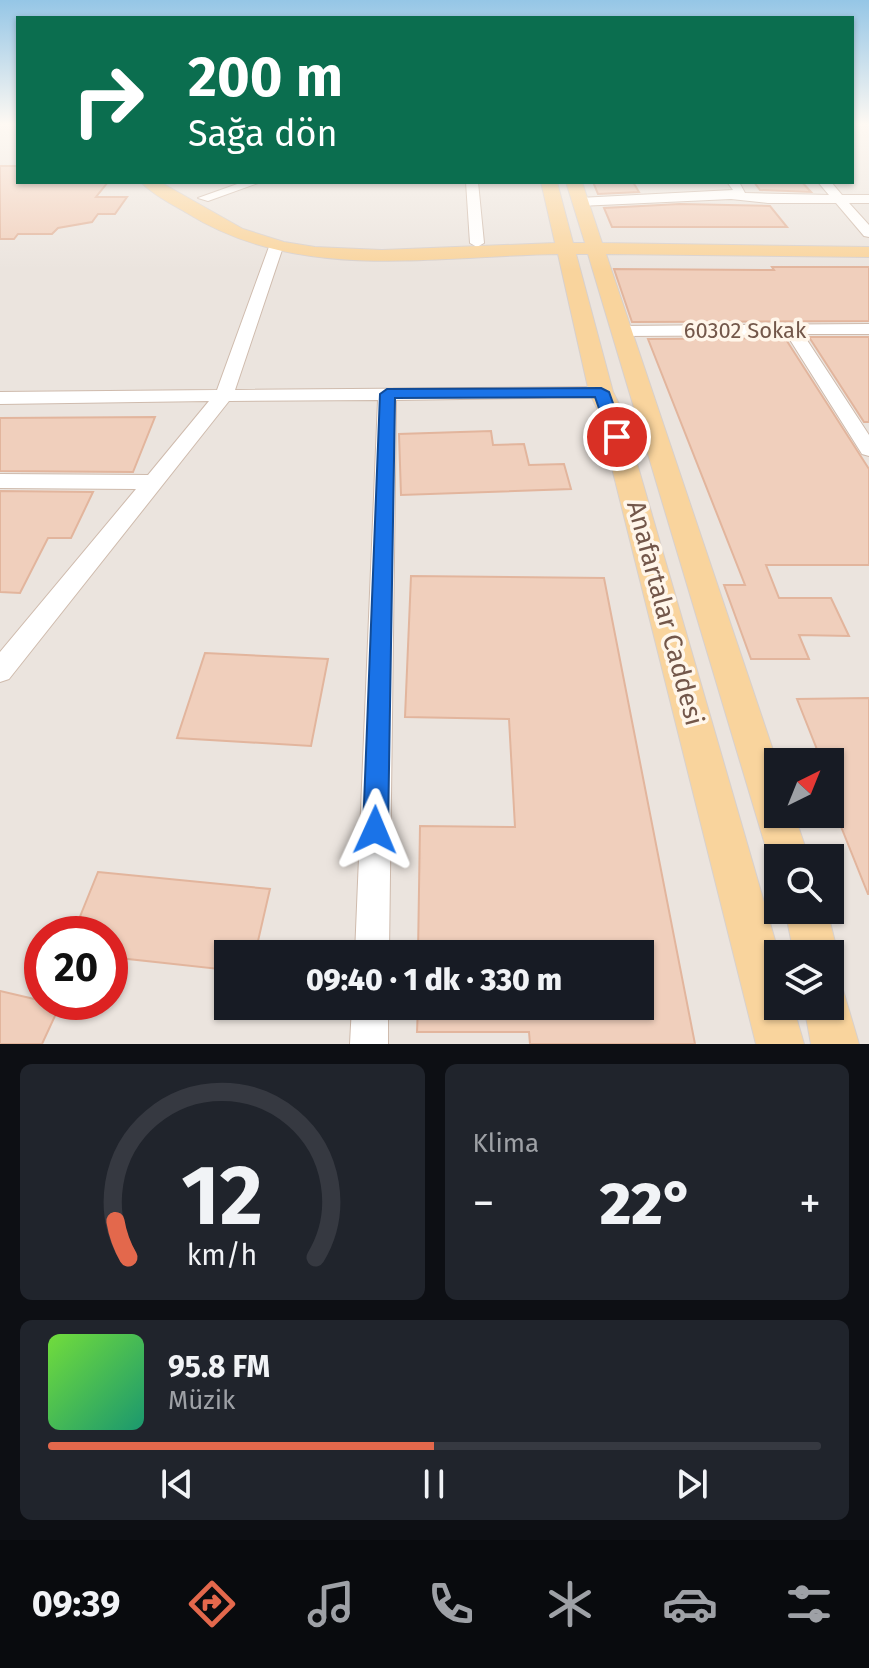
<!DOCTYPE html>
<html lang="tr">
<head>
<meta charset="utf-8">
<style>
	:root { --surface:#171b24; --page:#20242c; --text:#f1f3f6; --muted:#9ea1a6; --line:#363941; --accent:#e3684c }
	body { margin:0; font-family:"Fira Sans",sans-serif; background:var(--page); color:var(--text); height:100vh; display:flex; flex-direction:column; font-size:30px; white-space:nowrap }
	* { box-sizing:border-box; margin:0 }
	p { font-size:26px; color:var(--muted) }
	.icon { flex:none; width:44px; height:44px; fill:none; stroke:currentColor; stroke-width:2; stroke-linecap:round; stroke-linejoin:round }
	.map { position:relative; height:1044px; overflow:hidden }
	.details { display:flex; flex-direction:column; gap:20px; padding:20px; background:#0d0f14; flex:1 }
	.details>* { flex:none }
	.top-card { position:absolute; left:16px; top:16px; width:838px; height:168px; border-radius:0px; box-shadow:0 2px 6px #0004; background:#0b6e4f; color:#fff; overflow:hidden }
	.needle { width:52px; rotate:43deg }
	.controls { position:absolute; left:764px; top:748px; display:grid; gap:16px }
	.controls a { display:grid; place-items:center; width:80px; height:80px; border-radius:0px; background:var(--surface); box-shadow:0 2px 6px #0004; font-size:40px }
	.speed { position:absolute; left:24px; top:916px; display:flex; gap:16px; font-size:40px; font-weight:700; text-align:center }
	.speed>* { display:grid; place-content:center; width:104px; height:104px; border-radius:50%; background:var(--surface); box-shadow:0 2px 6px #0004; line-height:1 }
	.speed .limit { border:12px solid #d22; background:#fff; color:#111 }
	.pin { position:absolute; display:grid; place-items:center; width:68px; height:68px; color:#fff; margin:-34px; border:4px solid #fff; border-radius:50%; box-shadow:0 2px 8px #0007 }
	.me { position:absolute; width:88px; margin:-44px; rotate:1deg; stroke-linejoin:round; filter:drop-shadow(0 0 6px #0008) }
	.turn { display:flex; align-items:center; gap:28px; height:168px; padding:0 40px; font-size:36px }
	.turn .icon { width:104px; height:104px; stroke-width:2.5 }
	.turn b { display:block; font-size:56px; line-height:68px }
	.big { font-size:60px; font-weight:800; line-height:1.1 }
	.details .card { flex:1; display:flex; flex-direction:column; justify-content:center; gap:12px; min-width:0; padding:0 28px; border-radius:12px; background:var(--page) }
	.details .dial { align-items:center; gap:0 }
	.dial svg { height:208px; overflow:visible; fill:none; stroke:var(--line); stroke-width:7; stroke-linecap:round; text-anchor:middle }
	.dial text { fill:var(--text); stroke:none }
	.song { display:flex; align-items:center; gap:24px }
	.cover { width:96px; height:96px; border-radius:12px; background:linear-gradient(135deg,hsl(100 70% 55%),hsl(160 70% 35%)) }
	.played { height:8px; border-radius:4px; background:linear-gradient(90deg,var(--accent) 50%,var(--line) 50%) }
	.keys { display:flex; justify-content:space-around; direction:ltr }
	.heat { display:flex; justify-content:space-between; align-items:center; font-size:44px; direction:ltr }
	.details .tiles { flex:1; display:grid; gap:20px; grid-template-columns:1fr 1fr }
	.card:last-child { grid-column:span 2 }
	.trip { position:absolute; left:214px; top:940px; width:440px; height:80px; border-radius:0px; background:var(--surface); box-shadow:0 2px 6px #0004; font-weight:800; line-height:80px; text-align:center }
	.tab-bar { display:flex; height:128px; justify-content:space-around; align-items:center; background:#090b0e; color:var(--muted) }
	.tab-bar .icon { width:56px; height:56px }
	.tab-bar .on { color:var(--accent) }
	.tab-bar b { font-size:36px; color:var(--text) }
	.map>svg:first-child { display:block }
	.industrial { fill:#ebe4de; fill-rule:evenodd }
	.building { fill:#f0cfbc; stroke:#e2b59d; stroke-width:2 }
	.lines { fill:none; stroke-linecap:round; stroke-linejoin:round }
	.minor-casing { stroke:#cfbbad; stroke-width:2 }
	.major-casing { stroke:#d8d0cc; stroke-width:2 }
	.minor { fill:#fff; fill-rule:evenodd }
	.major { fill:#f9d49d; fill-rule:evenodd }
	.route { fill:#1a73e8; stroke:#114b97; stroke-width:2 }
	.labels { text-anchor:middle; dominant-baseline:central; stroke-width:7; stroke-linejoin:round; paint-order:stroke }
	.far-street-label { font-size:22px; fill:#73574a; stroke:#fff6ea }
	.street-label { font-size:26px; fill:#73574a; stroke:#fff6ea }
</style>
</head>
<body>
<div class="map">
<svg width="869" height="1044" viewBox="0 0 869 1044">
	<rect width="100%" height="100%" fill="#fcf1e4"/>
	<path class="industrial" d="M 0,124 L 18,124 L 18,182 L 852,182 L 852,124 L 869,124 L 869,1044 L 0,1044 ZM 778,762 L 830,762 L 830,814 L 778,814 ZM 778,858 L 830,858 L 830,910 L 778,910 ZM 42,934 L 110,934 L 110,1002 L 42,1002 ZM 228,954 L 640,954 L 640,1006 L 228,1006 ZM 778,954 L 830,954 L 830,1006 L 778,1006 Z"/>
	<path class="building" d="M 0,166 L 18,166 L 18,182 L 108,182 L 96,197 L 127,197 L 115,214 L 98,214 L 92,222 L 58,228 L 52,234 L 18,234 L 14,239 L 0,239 Z
		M 593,182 L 633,182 L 639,192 L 598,194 Z
		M 754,182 L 802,182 L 811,192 L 760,190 Z
		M 680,204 L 770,206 L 787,227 L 612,227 L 604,208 Z
		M 772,267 L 869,267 L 869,321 L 632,322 L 614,269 L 774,270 Z
		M 809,337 L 869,337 L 869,422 L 864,422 Z
		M 785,338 L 869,469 L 869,565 L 766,565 L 779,598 L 831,598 L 849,636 L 799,635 L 809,659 L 751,659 L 724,585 L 745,585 L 648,339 Z
		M 155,417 L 133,472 L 0,471 L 0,418 Z
		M 491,431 L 493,445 L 524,444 L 529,465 L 564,464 L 571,489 L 401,495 L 399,434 Z
		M 0,491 L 93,492 L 71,538 L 48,538 L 20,593 L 0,592 Z
		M 411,576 L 604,578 L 695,1044 L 530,1044 L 529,1032 L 417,1032 L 418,1006 L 640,1006 L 640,954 L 418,954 L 420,826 L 515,827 L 509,719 L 405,717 Z
		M 205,653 L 328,659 L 311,746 L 177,738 Z
		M 869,698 L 869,894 L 868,894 L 830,799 L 837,799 L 830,781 L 830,762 L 822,762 L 797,699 Z
		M 98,872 L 270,889 L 255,954 L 228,954 L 228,970 L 110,957 L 110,934 L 73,934 Z
		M 0,991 L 60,1005 L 42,1044 L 0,1044 Z"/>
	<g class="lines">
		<defs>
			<path id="minor" d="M 243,182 L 261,182 L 208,201 L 198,198 Z
				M 466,182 L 478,182 L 484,243 L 477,247 L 470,243 Z
				M 727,182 L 739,182 L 745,193 L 829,195 L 818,182 L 831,182 L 842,195 L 869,195 L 869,203 L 849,203 L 869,225 L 869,237 L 864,236 L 836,203 L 768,203 L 731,199 L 579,206 L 573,202 L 579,198 L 733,190 Z
				M 277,240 L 284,244 L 235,390 L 601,387 L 610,392 L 601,397 L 396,400 L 389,954 L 355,954 L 378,400 L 229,401 L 9,679 L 0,682 L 0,652 L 136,489 L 0,488 L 0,474 L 148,475 L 209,401 L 0,404 L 0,392 L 217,390 L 270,244 Z
				M 869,324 L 869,334 L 803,334 L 869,435 L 869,456 L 862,454 L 787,335 L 620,336 L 612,331 L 620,326 Z
				M 352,1006 L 388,1006 L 388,1044 L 350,1044 Z"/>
			<path id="major" d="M 141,182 L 160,182 L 243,229 L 284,242 L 315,247 L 382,250 L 555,243 L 541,182 L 557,182 L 573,243 L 585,243 L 566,182 L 582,182 L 602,243 L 869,247 L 869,257 L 606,254 L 778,765 L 778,814 L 794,814 L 809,858 L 778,858 L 778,874 L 769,858 L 588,254 L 576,254 L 613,392 L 621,408 L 779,954 L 778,1006 L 793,1006 L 804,1044 L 756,1044 L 597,408 L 589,392 L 558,254 C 433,256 299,283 187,213 C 172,204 153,195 141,182 Z
				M 785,910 L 827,910 L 838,954 L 832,970 L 830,954 L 794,954 Z
				M 830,984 L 843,990 L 859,1044 L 811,1044 L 804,1006 L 830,1006 Z"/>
		</defs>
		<use href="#minor" class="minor-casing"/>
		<use href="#major" class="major-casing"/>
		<use href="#minor" class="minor"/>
		<use href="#major" class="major"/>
	</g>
	<linearGradient id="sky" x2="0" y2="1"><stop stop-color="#95c6e6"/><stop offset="0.46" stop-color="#fef9f3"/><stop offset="1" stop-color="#fef9f3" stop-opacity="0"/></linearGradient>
	<rect width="869" height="270" fill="url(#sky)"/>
	<path class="route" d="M 601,388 L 609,392 L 625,437 L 623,441 L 611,441 L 609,437 L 595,397 L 395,398 L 388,830 L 384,838 L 375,842 L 366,838 L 363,830 L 380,394 L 387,389 Z"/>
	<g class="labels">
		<g class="far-street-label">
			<text x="745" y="330">60302 Sokak</text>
		</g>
		<g class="street-label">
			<text transform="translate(665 613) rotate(75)">Anafartalar Caddesi</text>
		</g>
	</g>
</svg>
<div class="controls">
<a><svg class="needle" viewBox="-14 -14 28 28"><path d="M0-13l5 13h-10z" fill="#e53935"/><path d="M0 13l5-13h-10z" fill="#9ea1a6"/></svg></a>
<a><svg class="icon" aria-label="search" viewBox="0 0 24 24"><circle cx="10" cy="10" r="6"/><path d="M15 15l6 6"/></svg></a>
<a><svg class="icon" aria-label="layers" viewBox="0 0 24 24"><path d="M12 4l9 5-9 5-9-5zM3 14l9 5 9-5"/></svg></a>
</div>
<div class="speed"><div class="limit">20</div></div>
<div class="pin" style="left:617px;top:437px;background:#d93025"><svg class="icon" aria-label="arrive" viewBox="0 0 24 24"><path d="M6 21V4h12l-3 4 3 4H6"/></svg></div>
<svg class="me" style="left:375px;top:830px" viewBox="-20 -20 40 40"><path d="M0-17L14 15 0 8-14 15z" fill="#1a73e8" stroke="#fff" stroke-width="4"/></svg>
<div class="trip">09:40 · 1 dk · 330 m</div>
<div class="top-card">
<div class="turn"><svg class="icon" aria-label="right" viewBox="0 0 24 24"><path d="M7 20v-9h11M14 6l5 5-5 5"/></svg><div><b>200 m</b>Sağa dön</div></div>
</div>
</div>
<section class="details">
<div class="tiles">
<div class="card dial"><svg viewBox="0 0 100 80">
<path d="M14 69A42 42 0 1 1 86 69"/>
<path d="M14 69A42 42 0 0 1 9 55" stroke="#e3684c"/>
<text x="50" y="56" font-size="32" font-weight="700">12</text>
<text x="50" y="72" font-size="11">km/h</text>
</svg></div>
<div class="card"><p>Klima</p>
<div class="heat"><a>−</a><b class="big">22°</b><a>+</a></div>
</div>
<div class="card">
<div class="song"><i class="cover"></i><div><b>95.8 FM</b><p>Müzik</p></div></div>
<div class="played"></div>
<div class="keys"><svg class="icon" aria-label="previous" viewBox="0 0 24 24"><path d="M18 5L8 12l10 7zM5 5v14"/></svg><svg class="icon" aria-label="pause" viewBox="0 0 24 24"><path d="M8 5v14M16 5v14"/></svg><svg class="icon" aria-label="next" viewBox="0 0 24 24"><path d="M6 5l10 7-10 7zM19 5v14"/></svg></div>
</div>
</div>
</section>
<nav class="tab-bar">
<b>09:39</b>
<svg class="icon on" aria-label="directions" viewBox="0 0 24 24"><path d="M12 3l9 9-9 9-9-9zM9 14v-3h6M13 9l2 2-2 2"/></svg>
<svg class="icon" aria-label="music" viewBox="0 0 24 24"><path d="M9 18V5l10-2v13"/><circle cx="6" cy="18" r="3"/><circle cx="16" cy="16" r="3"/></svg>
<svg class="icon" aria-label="phone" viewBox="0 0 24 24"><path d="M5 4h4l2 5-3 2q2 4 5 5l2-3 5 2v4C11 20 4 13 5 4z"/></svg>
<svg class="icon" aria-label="climate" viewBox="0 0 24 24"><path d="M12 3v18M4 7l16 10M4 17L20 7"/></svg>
<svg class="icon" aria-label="car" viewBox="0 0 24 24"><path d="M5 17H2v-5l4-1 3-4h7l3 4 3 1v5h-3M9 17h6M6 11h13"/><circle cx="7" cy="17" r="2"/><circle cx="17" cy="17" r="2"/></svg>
<svg class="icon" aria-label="filters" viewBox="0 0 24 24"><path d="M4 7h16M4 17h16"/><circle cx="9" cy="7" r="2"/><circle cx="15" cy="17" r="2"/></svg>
</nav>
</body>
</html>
